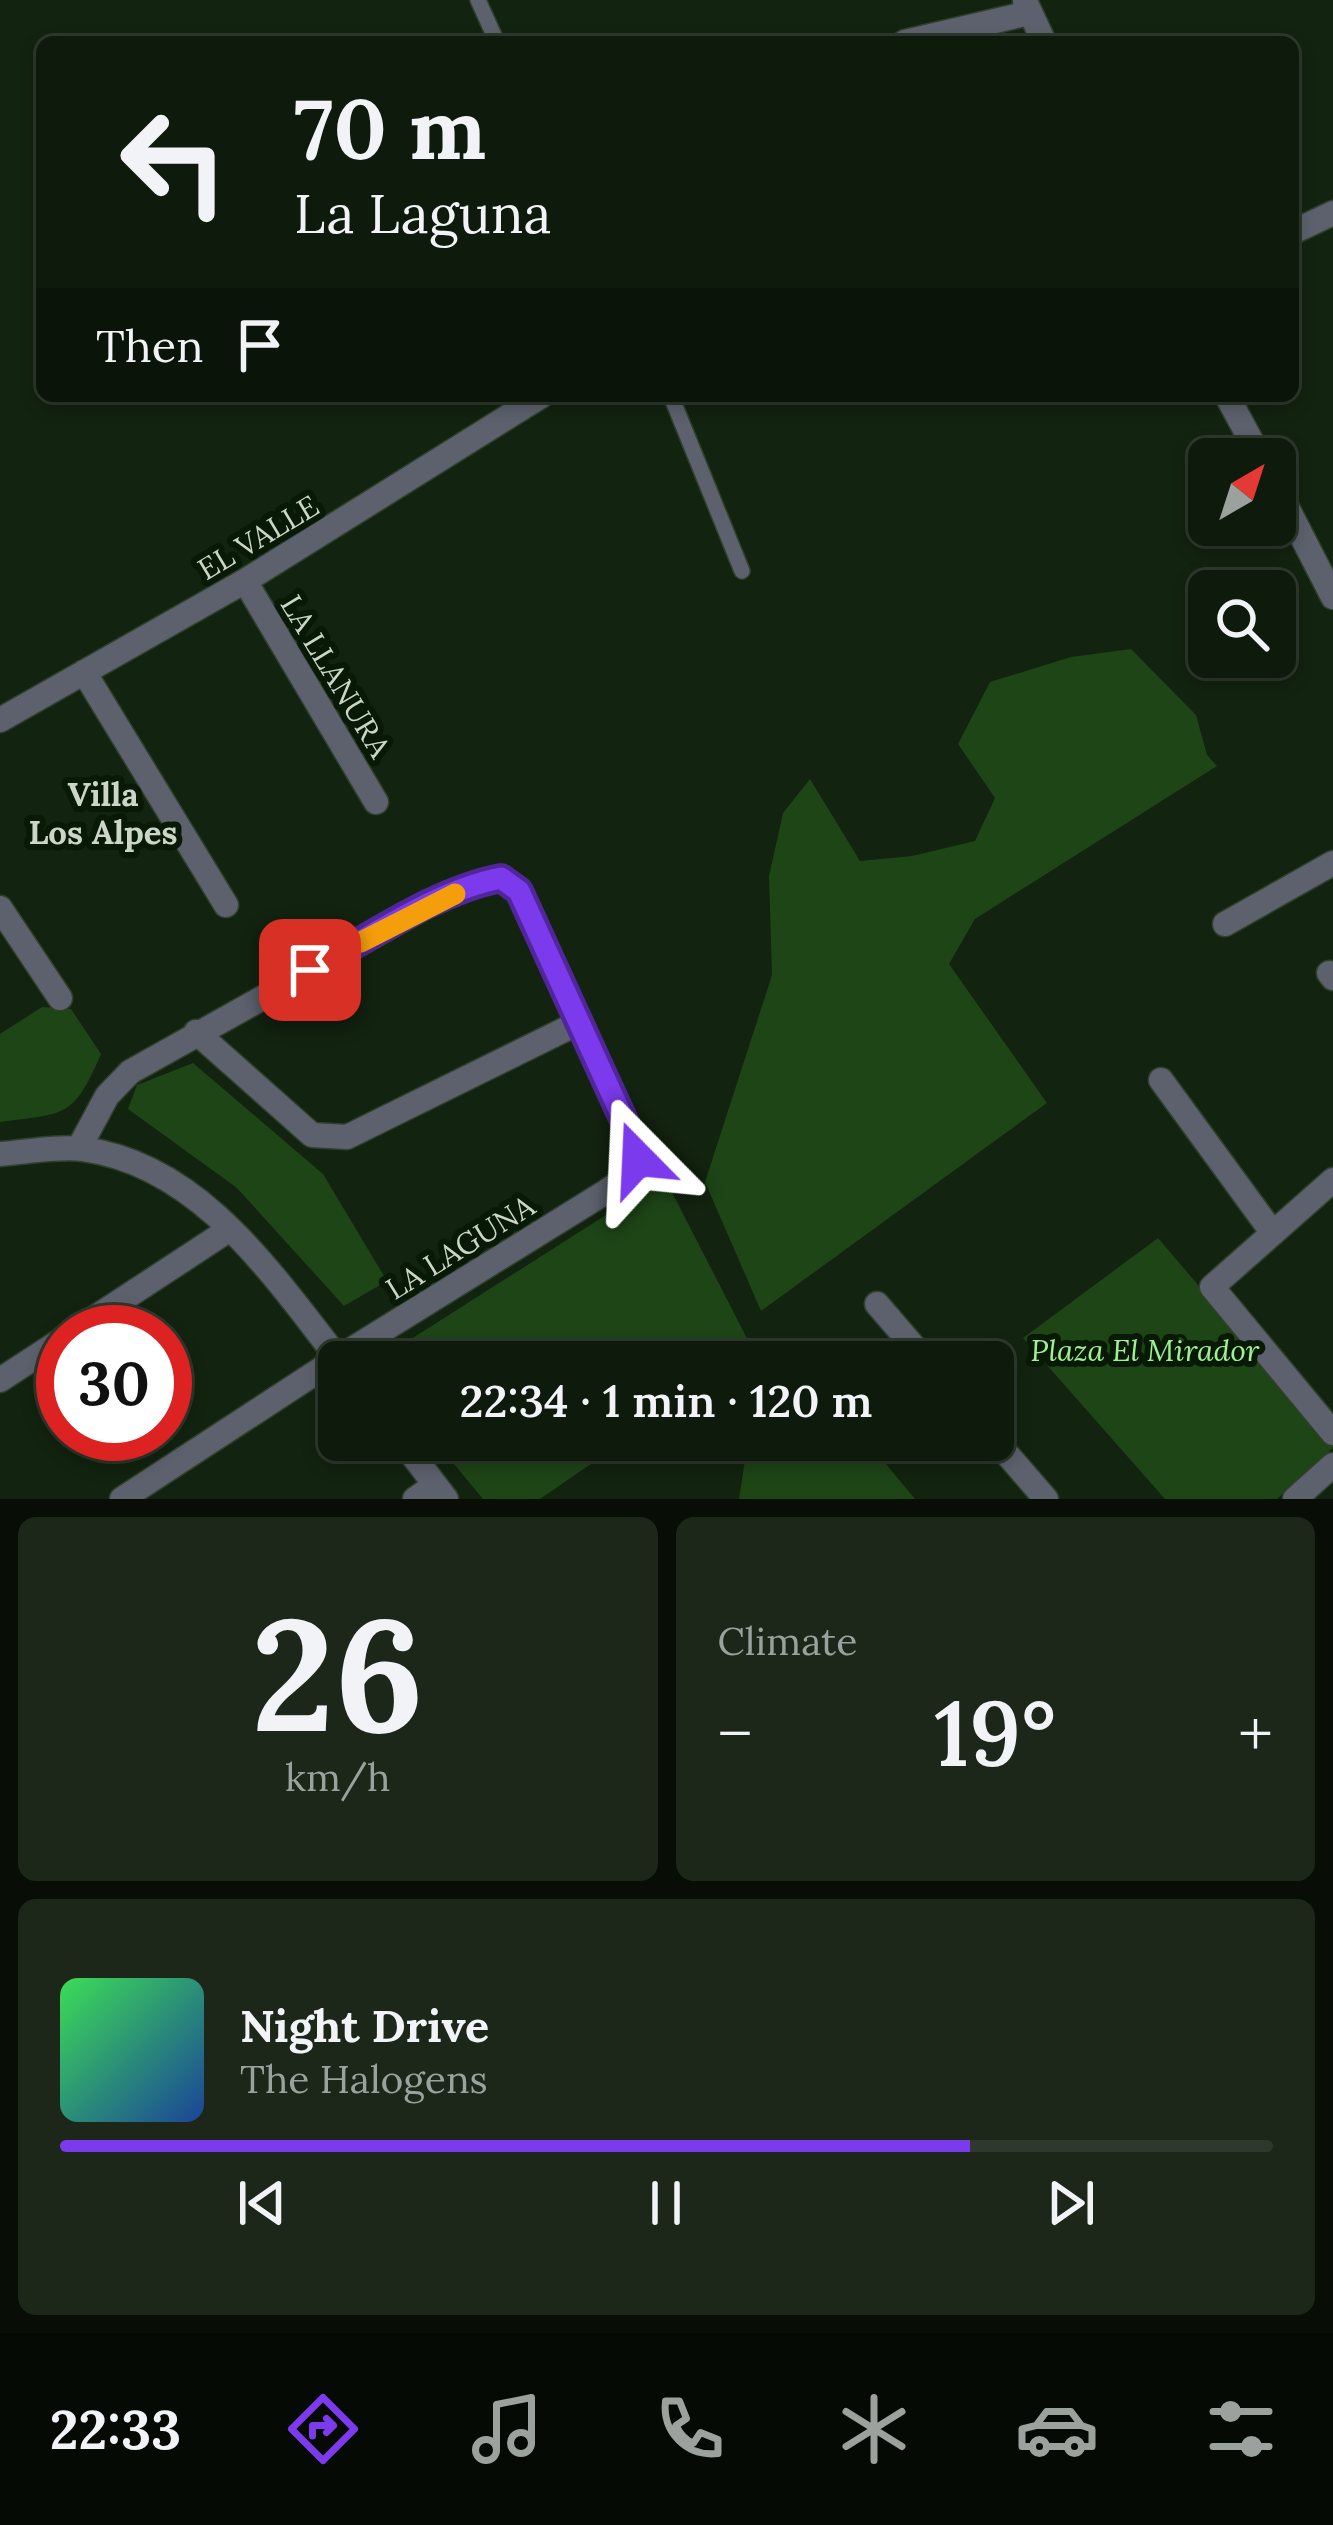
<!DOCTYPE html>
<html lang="en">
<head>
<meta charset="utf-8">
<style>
	:root { --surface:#0e1a0b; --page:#1c2719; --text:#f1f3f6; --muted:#9ba19d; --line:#2e382c; --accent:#7c3aed }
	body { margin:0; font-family:Lora,serif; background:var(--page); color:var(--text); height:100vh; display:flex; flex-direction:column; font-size:45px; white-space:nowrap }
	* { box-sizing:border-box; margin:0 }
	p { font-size:39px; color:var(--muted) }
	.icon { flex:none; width:66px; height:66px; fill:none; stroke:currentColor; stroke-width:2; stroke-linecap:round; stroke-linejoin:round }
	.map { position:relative; height:1499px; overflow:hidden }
	.sheet { display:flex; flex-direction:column; gap:18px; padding:18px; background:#080e06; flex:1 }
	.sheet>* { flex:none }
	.guide { position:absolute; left:36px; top:36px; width:1263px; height:366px; border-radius:18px; box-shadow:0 6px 18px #0003,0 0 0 3px var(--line); background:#0e1a0b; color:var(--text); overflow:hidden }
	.needle { width:78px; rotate:39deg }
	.fabs { position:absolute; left:1188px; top:438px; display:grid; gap:24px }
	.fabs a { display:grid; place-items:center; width:108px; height:108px; border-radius:18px; background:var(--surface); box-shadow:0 6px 18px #0003,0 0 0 3px var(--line); font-size:60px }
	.speed { position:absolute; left:36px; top:1305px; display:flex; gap:24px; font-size:60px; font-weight:700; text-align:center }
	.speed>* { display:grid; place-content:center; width:156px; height:156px; border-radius:50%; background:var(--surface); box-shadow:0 6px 18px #0003,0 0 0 3px var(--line); line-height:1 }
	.speed .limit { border:18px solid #d22; background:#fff; color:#111 }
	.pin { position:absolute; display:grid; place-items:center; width:102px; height:102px; color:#fff; margin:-51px; border-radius:24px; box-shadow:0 6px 18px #0006 }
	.me { position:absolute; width:132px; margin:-66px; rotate:339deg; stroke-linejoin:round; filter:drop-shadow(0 0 9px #0008) }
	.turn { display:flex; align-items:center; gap:42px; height:252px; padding:0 60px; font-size:54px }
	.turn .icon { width:156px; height:156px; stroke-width:2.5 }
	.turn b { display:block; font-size:84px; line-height:102px }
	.then { display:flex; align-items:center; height:114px; padding:0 60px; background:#0003; gap:24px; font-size:45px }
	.big { font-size:90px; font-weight:600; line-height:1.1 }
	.sheet .card { flex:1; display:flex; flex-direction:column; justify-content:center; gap:18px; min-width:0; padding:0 42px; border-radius:18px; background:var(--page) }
	.sheet .dial { align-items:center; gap:0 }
	.dial b { font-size:156px; line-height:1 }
	.song { display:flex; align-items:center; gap:36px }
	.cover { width:144px; height:144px; border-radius:18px; background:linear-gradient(135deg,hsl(130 70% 55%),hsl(220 70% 35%)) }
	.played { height:12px; border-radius:6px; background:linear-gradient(90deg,var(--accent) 75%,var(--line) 75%) }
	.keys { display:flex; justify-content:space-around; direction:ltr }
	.heat { display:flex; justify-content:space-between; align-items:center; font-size:66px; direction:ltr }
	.sheet .tiles { flex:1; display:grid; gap:18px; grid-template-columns:1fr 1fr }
	.card:last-child { grid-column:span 2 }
	.trip { position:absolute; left:318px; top:1341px; width:696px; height:120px; border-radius:18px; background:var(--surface); box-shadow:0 6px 18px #0003,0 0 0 3px var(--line); font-weight:600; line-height:120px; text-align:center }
	.menu { display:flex; height:192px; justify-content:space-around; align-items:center; background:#060a04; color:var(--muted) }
	.menu .icon { width:84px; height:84px }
	.menu .active { color:var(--accent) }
	.menu b { font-size:54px; color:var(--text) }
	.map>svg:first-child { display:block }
	.green { fill:#1d4516 }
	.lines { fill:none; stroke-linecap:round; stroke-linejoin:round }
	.lane-casing { stroke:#30402d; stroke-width:18 }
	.street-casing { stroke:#30402d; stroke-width:27 }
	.lane { stroke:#5c616d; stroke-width:15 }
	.street { stroke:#5c616d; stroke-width:24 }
	.route-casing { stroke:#51269a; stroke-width:30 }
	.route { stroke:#7c3aed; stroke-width:21 }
	.slow { stroke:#f59e0b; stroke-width:21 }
	.labels { text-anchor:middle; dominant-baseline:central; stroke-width:12; stroke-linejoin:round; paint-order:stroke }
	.street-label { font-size:30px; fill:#cbd6c9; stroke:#081a06 }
	.park-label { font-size:30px; font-style:italic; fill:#a2f095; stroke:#081a06 }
	.neighbourhood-label { font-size:33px; font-weight:bold; fill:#cbd6c9; stroke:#081a06 }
</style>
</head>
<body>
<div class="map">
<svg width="1333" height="1499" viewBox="0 0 1333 1499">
	<rect width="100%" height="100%" fill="#12230f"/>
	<path class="green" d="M 1131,649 L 1196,715 L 1207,755 L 1217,766 L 975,919 L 949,964 L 1047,1103 L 761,1311 L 705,1182 L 772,975 L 769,876 L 783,813 L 810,779 L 860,861 L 912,856 L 975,841 L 995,798 L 958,744 L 990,682 L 1071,657 Z
		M 42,1007 L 71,1009 L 101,1054 C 73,1119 66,1113 0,1122 L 0,1034 Z
		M 193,1063 L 323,1174 L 387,1281 L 344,1306 L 237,1188 L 128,1109 L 137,1085 Z
		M 661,1171 L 754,1352 L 740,1362 L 375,1362 L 606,1215 Z
		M 1158,1238 L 1333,1443 L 1333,1448 L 1277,1499 L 1165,1499 L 1023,1338 Z
		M 434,1440 L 626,1440 L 540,1499 L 483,1499 Z
		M 748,1440 L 866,1440 L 915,1499 L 739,1499 Z"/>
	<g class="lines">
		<defs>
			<path id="lane" d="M 478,0 L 497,42
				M 671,396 L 742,571"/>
			<path id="street" d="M 1025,1 L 1044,42
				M 905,42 L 1029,13
				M 1293,232 L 1333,213
				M 1227,396 L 1261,459
				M 1275,484 L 1333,597
				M 245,581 L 376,802
				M 84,672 L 226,905
				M 0,720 L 245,581 L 541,396
				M 0,908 L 60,998
				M 1225,924 L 1333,863
				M 1329,973 L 1333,978
				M 196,1032 L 312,1135 L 347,1137 L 578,1023
				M 1161,1080 L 1272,1232
				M 79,1148 L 107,1096 L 130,1072 L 425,907 L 481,882 L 501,878 L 519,891 L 631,1135 L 638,1159 L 624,1179 L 604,1193 L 338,1358 L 122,1499
				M 0,1154 C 26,1152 57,1146 83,1149 C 201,1165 273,1276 341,1362
				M 1333,1180 L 1212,1287 L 1333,1433
				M 877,1304 L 927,1362
				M 73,1332 L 230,1229
				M 0,1380 L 63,1339
				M 993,1438 L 1046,1499
				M 401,1440 L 446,1499
				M 415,1499 L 435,1485
				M 1295,1499 L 1333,1465"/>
		</defs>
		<use href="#lane" class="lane-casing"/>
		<use href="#street" class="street-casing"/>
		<use href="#lane" class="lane"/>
		<use href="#street" class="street"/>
	</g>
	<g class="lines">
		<defs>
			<path id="route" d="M 310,970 C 370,938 434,891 501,878 L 519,891 L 631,1136 L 638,1159"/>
		</defs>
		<use href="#route" class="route-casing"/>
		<use href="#route" class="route"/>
		<path class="slow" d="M 361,942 L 455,894"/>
	</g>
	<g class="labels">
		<g class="street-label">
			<text transform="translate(258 537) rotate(-31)">EL VALLE</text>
			<text transform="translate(336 676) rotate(59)">LA LLANURA</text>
			<text transform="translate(460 1247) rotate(-32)">LA LAGUNA</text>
		</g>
		<g class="park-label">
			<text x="1145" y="1350">Plaza El Mirador</text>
		</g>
		<g class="neighbourhood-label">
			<text x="103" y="794">Villa<tspan x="103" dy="38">Los Alpes</tspan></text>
		</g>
	</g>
</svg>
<div class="fabs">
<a><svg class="needle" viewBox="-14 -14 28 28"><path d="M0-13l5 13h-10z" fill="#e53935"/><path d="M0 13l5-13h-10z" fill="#9ba19d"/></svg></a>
<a><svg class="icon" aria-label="search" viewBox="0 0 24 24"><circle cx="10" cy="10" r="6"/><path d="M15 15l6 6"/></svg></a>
</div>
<div class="speed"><div class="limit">30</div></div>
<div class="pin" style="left:310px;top:970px;background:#d93025"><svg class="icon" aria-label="arrive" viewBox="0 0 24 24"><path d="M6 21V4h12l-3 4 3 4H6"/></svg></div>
<svg class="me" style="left:638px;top:1159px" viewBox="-20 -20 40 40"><path d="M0-17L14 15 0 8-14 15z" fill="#7c3aed" stroke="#fff" stroke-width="4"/></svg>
<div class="trip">22:34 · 1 min · 120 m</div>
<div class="guide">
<div class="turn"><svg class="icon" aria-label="left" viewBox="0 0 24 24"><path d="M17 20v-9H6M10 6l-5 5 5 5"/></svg><div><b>70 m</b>La Laguna</div></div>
<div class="then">Then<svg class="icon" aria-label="arrive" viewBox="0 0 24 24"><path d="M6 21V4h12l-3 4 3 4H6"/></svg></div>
</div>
</div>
<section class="sheet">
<div class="tiles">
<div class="card dial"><b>26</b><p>km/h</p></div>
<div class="card"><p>Climate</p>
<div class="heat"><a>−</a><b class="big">19°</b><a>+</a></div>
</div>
<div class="card">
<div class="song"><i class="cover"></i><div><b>Night Drive</b><p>The Halogens</p></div></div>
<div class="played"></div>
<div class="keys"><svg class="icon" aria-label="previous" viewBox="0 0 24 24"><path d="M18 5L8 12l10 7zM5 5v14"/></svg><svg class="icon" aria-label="pause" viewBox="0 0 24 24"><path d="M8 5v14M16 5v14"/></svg><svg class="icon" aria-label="next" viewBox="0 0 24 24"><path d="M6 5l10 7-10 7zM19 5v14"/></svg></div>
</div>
</div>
</section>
<nav class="menu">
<b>22:33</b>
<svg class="icon active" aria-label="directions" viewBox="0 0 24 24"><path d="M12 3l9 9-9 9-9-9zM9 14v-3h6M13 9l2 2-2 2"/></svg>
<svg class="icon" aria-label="music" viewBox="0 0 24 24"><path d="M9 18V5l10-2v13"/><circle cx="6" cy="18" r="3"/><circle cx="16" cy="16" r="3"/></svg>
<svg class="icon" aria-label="phone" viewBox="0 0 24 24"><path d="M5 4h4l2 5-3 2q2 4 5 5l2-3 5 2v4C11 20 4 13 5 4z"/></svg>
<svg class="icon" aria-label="climate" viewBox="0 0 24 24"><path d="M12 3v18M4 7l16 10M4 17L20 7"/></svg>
<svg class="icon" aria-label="car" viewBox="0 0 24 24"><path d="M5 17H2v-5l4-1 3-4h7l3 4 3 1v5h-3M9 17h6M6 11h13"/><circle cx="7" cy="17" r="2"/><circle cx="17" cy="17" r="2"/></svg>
<svg class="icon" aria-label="filters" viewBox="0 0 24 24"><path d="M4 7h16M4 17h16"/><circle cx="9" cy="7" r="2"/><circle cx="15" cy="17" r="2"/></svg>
</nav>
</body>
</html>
